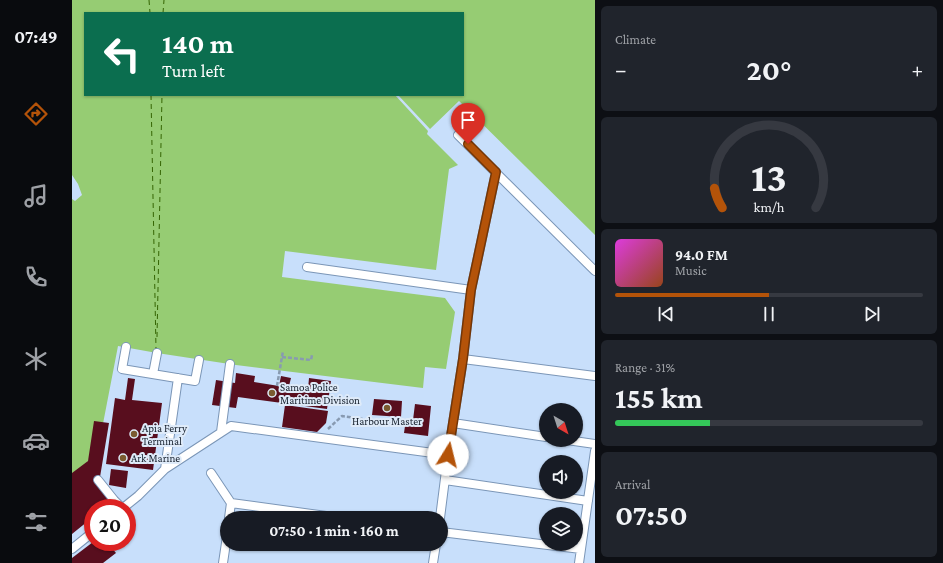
<!DOCTYPE html>
<html lang="en">
<head>
<meta charset="utf-8">
<style>
	:root { --surface:#171b24; --page:#20242c; --text:#f1f3f6; --muted:#9ea1a6; --line:#363941; --accent:#b45309 }
	body { margin:0; font-family:"Crimson Pro",serif; background:var(--page); color:var(--text); height:100vh; display:flex; flex-direction:column; font-size:15px; white-space:nowrap }
	* { box-sizing:border-box; margin:0 }
	p { font-size:13px; color:var(--muted) }
	.icon { flex:none; width:22px; height:22px; fill:none; stroke:currentColor; stroke-width:2; stroke-linecap:round; stroke-linejoin:round }
	.map { position:relative; flex:1; overflow:hidden }
	.panel { display:flex; flex-direction:column; gap:6px; padding:6px; background:#0d0f14; width:348px }
	.panel>* { flex:none }
	.guide { position:absolute; left:12px; top:12px; width:380px; height:84px; border-radius:0px; box-shadow:0 1px 3px #0004; background:#0b6e4f; color:#fff; overflow:hidden }
	.needle { width:26px; rotate:141deg }
	.buttons { position:absolute; left:467px; top:403px; display:grid; gap:8px }
	.buttons a { display:grid; place-items:center; width:44px; height:44px; border-radius:50%; background:var(--surface); box-shadow:0 1px 3px #0004; font-size:20px }
	.speed { position:absolute; left:12px; top:499px; display:flex; gap:8px; font-size:20px; font-weight:700; text-align:center }
	.speed>* { display:grid; place-content:center; width:52px; height:52px; border-radius:50%; background:var(--surface); box-shadow:0 1px 3px #0004; line-height:1 }
	.speed .limit { border:6px solid #d22; background:#fff; color:#111 }
	.pin { position:absolute; display:grid; place-items:center; width:34px; height:34px; color:#fff; margin:-41px -17px; border-radius:50% 50% 50% 0; rotate:-45deg; box-shadow:0 0 4px #0007 }
	.pin .icon { rotate:45deg }
	.me { position:absolute; width:44px; margin:-22px; rotate:9deg; stroke-linejoin:round; filter:drop-shadow(0 0 3px #0008) }
	.turn { display:flex; align-items:center; gap:14px; height:84px; padding:0 12px; font-size:18px }
	.turn .icon { width:52px; height:52px; stroke-width:2.5 }
	.turn b { display:block; font-size:28px; line-height:34px }
	.big { font-size:30px; font-weight:700; line-height:1.1 }
	.panel .tile { flex:1; display:flex; flex-direction:column; justify-content:center; gap:6px; min-width:0; padding:0 14px; border-radius:6px; background:var(--page) }
	.panel .dial { align-items:center; gap:0 }
	.dial svg { height:104px; overflow:visible; fill:none; stroke:var(--line); stroke-width:7; stroke-linecap:round; text-anchor:middle }
	.dial text { fill:var(--text); stroke:none }
	.song { display:flex; align-items:center; gap:12px }
	.cover { width:48px; height:48px; border-radius:6px; background:linear-gradient(135deg,hsl(300 70% 55%),hsl(20 70% 35%)) }
	.played { height:4px; border-radius:2px; background:linear-gradient(90deg,var(--accent) 50%,var(--line) 50%) }
	.keys { display:flex; justify-content:space-around; direction:ltr }
	.heat { display:flex; justify-content:space-between; align-items:center; font-size:22px; direction:ltr }
	.charge { height:6px; border-radius:3px; background:linear-gradient(90deg,#34c759 31%,var(--line) 0) }
	.trip { position:absolute; left:148px; top:511px; width:228px; height:40px; border-radius:20px; background:var(--surface); box-shadow:0 1px 3px #0004; font-weight:700; line-height:40px; text-align:center }
	main { display:flex; flex:1; min-height:0 }
	.tab-bar { display:flex; flex-direction:column; width:72px; justify-content:space-around; align-items:center; background:#090b0e; color:var(--muted) }
	.tab-bar .icon { width:28px; height:28px }
	.tab-bar .selected { color:var(--accent) }
	.tab-bar b { font-size:18px; color:var(--text) }
	.map>svg:first-child { display:block }
	.water { fill:#96cc73 }
	.lines { fill:none; stroke-linecap:round; stroke-linejoin:round }
	.ferry { stroke:#356503; stroke-width:1; stroke-dasharray:5 4; stroke-linecap:butt }
	.building { fill:#580e1e }
	.lane-casing { stroke:#7b96b7; stroke-width:10 }
	.path { stroke:#889ab1; stroke-width:2.5; stroke-dasharray:4 2; stroke-linecap:butt }
	.lane { stroke:#fff; stroke-width:8 }
	.route-casing { stroke:#753606; stroke-width:10 }
	.route { stroke:#b45309; stroke-width:7 }
	.poi-dot { fill:#7a5b30; stroke:#dfebf9; stroke-width:1.5 }
	.labels { text-anchor:middle; dominant-baseline:central; stroke-width:4; stroke-linejoin:round; paint-order:stroke }
	.poi-label { font-size:11px; fill:#151f2c; stroke:#dfebf9; text-anchor:start }
</style>
</head>
<body>
<main>
<nav class="tab-bar">
<b>07:49</b>
<svg class="icon selected" aria-label="directions" viewBox="0 0 24 24"><path d="M12 3l9 9-9 9-9-9zM9 14v-3h6M13 9l2 2-2 2"/></svg>
<svg class="icon" aria-label="music" viewBox="0 0 24 24"><path d="M9 18V5l10-2v13"/><circle cx="6" cy="18" r="3"/><circle cx="16" cy="16" r="3"/></svg>
<svg class="icon" aria-label="phone" viewBox="0 0 24 24"><path d="M5 4h4l2 5-3 2q2 4 5 5l2-3 5 2v4C11 20 4 13 5 4z"/></svg>
<svg class="icon" aria-label="climate" viewBox="0 0 24 24"><path d="M12 3v18M4 7l16 10M4 17L20 7"/></svg>
<svg class="icon" aria-label="car" viewBox="0 0 24 24"><path d="M5 17H2v-5l4-1 3-4h7l3 4 3 1v5h-3M9 17h6M6 11h13"/><circle cx="7" cy="17" r="2"/><circle cx="17" cy="17" r="2"/></svg>
<svg class="icon" aria-label="filters" viewBox="0 0 24 24"><path d="M4 7h16M4 17h16"/><circle cx="9" cy="7" r="2"/><circle cx="15" cy="17" r="2"/></svg>
</nav>
<div class="map">
<svg width="523" height="563" viewBox="0 0 523 563">
	<rect width="100%" height="100%" fill="#c8dffb"/>
	<path class="water" d="M 0,0 L 523,0 L 523,235 L 387,101 L 358,129 L 326,95 L 391,95 L 391,13 L 13,13 L 13,95 L 323,95 L 356,131 L 355,134 L 386,165 L 377,169 L 364,270 L 213,251 L 210,277 L 373,298 L 383,312 L 374,369 L 353,367 L 351,388 L 164,365 L 85,353 L 46,346 L 29,434 L 0,494 L 0,199 L 3,201 L 10,195 L 6,184 L 0,175 Z"/>
	<g class="lines">
		<path class="ferry" d="M 77,0 L 78,13
			M 91,13 L 92,0
			M 79,95 L 84,349
			M 85,337 L 90,95"/>
	</g>
	<path class="building" d="M 164,373 L 183,376 L 182,382 L 207,386 L 209,376 L 219,378 L 217,386 L 236,389 L 237,378 L 259,381 L 255,409 L 166,397 L 164,408 L 140,405 L 144,380 L 163,383 Z
		M 56,378 L 63,379 L 60,400 L 90,403 L 81,470 L 34,464 L 43,398 L 53,400 Z
		M 302,399 L 330,401 L 329,417 L 300,415 Z
		M 343,404 L 359,406 L 356,436 L 332,433 L 334,419 L 341,420 Z
		M 213,405 L 256,411 L 254,423 L 245,432 L 210,427 Z
		M 22,421 L 37,423 L 28,477 L 45,497 L 32,508 L 21,508 L 21,517 L 0,534 L 0,473 L 16,461 Z
		M 39,469 L 56,471 L 54,488 L 37,485 Z
		M 21,542 L 35,542 L 44,553 L 31,563 L 0,563 L 0,558 Z"/>
	<g class="lines">
		<defs>
			<path id="lane" d="M 386,135 L 523,271
				M 235,267 L 399,290
				M 54,347 L 50,369 L 123,381 L 127,360
				M 391,359 L 523,376
				M 81,374 L 85,353
				M 381,423 L 474,437
				M 149,432 L 158,364
				M 495,440 L 523,444
				M 93,469 L 159,426 L 376,455
				M 139,473 L 159,503 L 157,518
				M 26,480 L 42,500 L 50,508
				M 373,480 L 516,501
				M 159,503 L 269,518
				M 51,508 L 66,496 L 93,469 L 106,378
				M 368,518 L 376,455 L 391,359 L 399,290 L 424,172
				M 369,532 L 509,549
				M 0,549 L 21,532
				M 151,563 L 155,536
				M 361,563 L 364,544
				M 507,563 L 523,451"/>
		</defs>
		<use href="#lane" class="lane-casing"/>
		<path class="path" d="M 210,357 L 239,360 L 240,355
			M 205,386 L 211,351
			M 256,429 L 270,416 L 332,425"/>
		<use href="#lane" class="lane"/>
	</g>
	<g class="lines">
		<defs>
			<path id="route" d="M 376,455 L 391,359 L 399,290 L 424,172 L 396,144"/>
		</defs>
		<use href="#route" class="route-casing"/>
		<use href="#route" class="route"/>
	</g>
	<g class="poi-dot">
		<circle cx="200" cy="393" r="4"/>
		<circle cx="315" cy="408" r="4"/>
		<circle cx="62" cy="434" r="4"/>
		<circle cx="51" cy="458" r="4"/>
	</g>
	<g class="labels">
		<g class="poi-label">
			<text x="208" y="387">Samoa Police<tspan x="208" dy="13">Maritime Division</tspan></text>
			<text x="315" y="421" text-anchor="middle">Harbour Master</text>
			<text x="70" y="428">Apia Ferry<tspan x="70" dy="13">Terminal</tspan></text>
			<text x="59" y="458">Ark Marine</text>
		</g>
	</g>
</svg>
<div class="buttons">
<a><svg class="needle" viewBox="-14 -14 28 28"><path d="M0-13l5 13h-10z" fill="#e53935"/><path d="M0 13l5-13h-10z" fill="#9ea1a6"/></svg></a>
<a><svg class="icon" aria-label="sound" viewBox="0 0 24 24"><path d="M4 9h4l5-4v14l-5-4H4zM17 9q2 3 0 6"/></svg></a>
<a><svg class="icon" aria-label="layers" viewBox="0 0 24 24"><path d="M12 4l9 5-9 5-9-5zM3 14l9 5 9-5"/></svg></a>
</div>
<div class="speed"><div class="limit">20</div></div>
<div class="pin" style="left:396px;top:144px;background:#d93025"><svg class="icon" aria-label="arrive" viewBox="0 0 24 24"><path d="M6 21V4h12l-3 4 3 4H6"/></svg></div>
<svg class="me" style="left:376px;top:455px" viewBox="-20 -20 40 40"><circle r="19" fill="#fff"/><path d="M0-13L10 11 0 6-10 11z" fill="#b45309"/></svg>
<div class="trip">07:50 · 1 min · 160 m</div>
<div class="guide">
<div class="turn"><svg class="icon" aria-label="left" viewBox="0 0 24 24"><path d="M17 20v-9H6M10 6l-5 5 5 5"/></svg><div><b>140 m</b>Turn left</div></div>
</div>
</div>
<section class="panel">
<div class="tile"><p>Climate</p>
<div class="heat"><a>−</a><b class="big">20°</b><a>+</a></div>
</div>
<div class="tile dial"><svg viewBox="0 0 100 80">
<path d="M14 69A42 42 0 1 1 86 69"/>
<path d="M14 69A42 42 0 0 1 8 54" stroke="#b45309"/>
<text x="50" y="56" font-size="32" font-weight="700">13</text>
<text x="50" y="72" font-size="11">km/h</text>
</svg></div>
<div class="tile">
<div class="song"><i class="cover"></i><div><b>94.0 FM</b><p>Music</p></div></div>
<div class="played"></div>
<div class="keys"><svg class="icon" aria-label="previous" viewBox="0 0 24 24"><path d="M18 5L8 12l10 7zM5 5v14"/></svg><svg class="icon" aria-label="pause" viewBox="0 0 24 24"><path d="M8 5v14M16 5v14"/></svg><svg class="icon" aria-label="next" viewBox="0 0 24 24"><path d="M6 5l10 7-10 7zM19 5v14"/></svg></div>
</div>
<div class="tile"><p>Range · 31%</p><b class="big">155 km</b><div class="charge"></div></div>
<div class="tile"><p>Arrival</p><b class="big">07:50</b></div>
</section>
</main>
</body>
</html>
